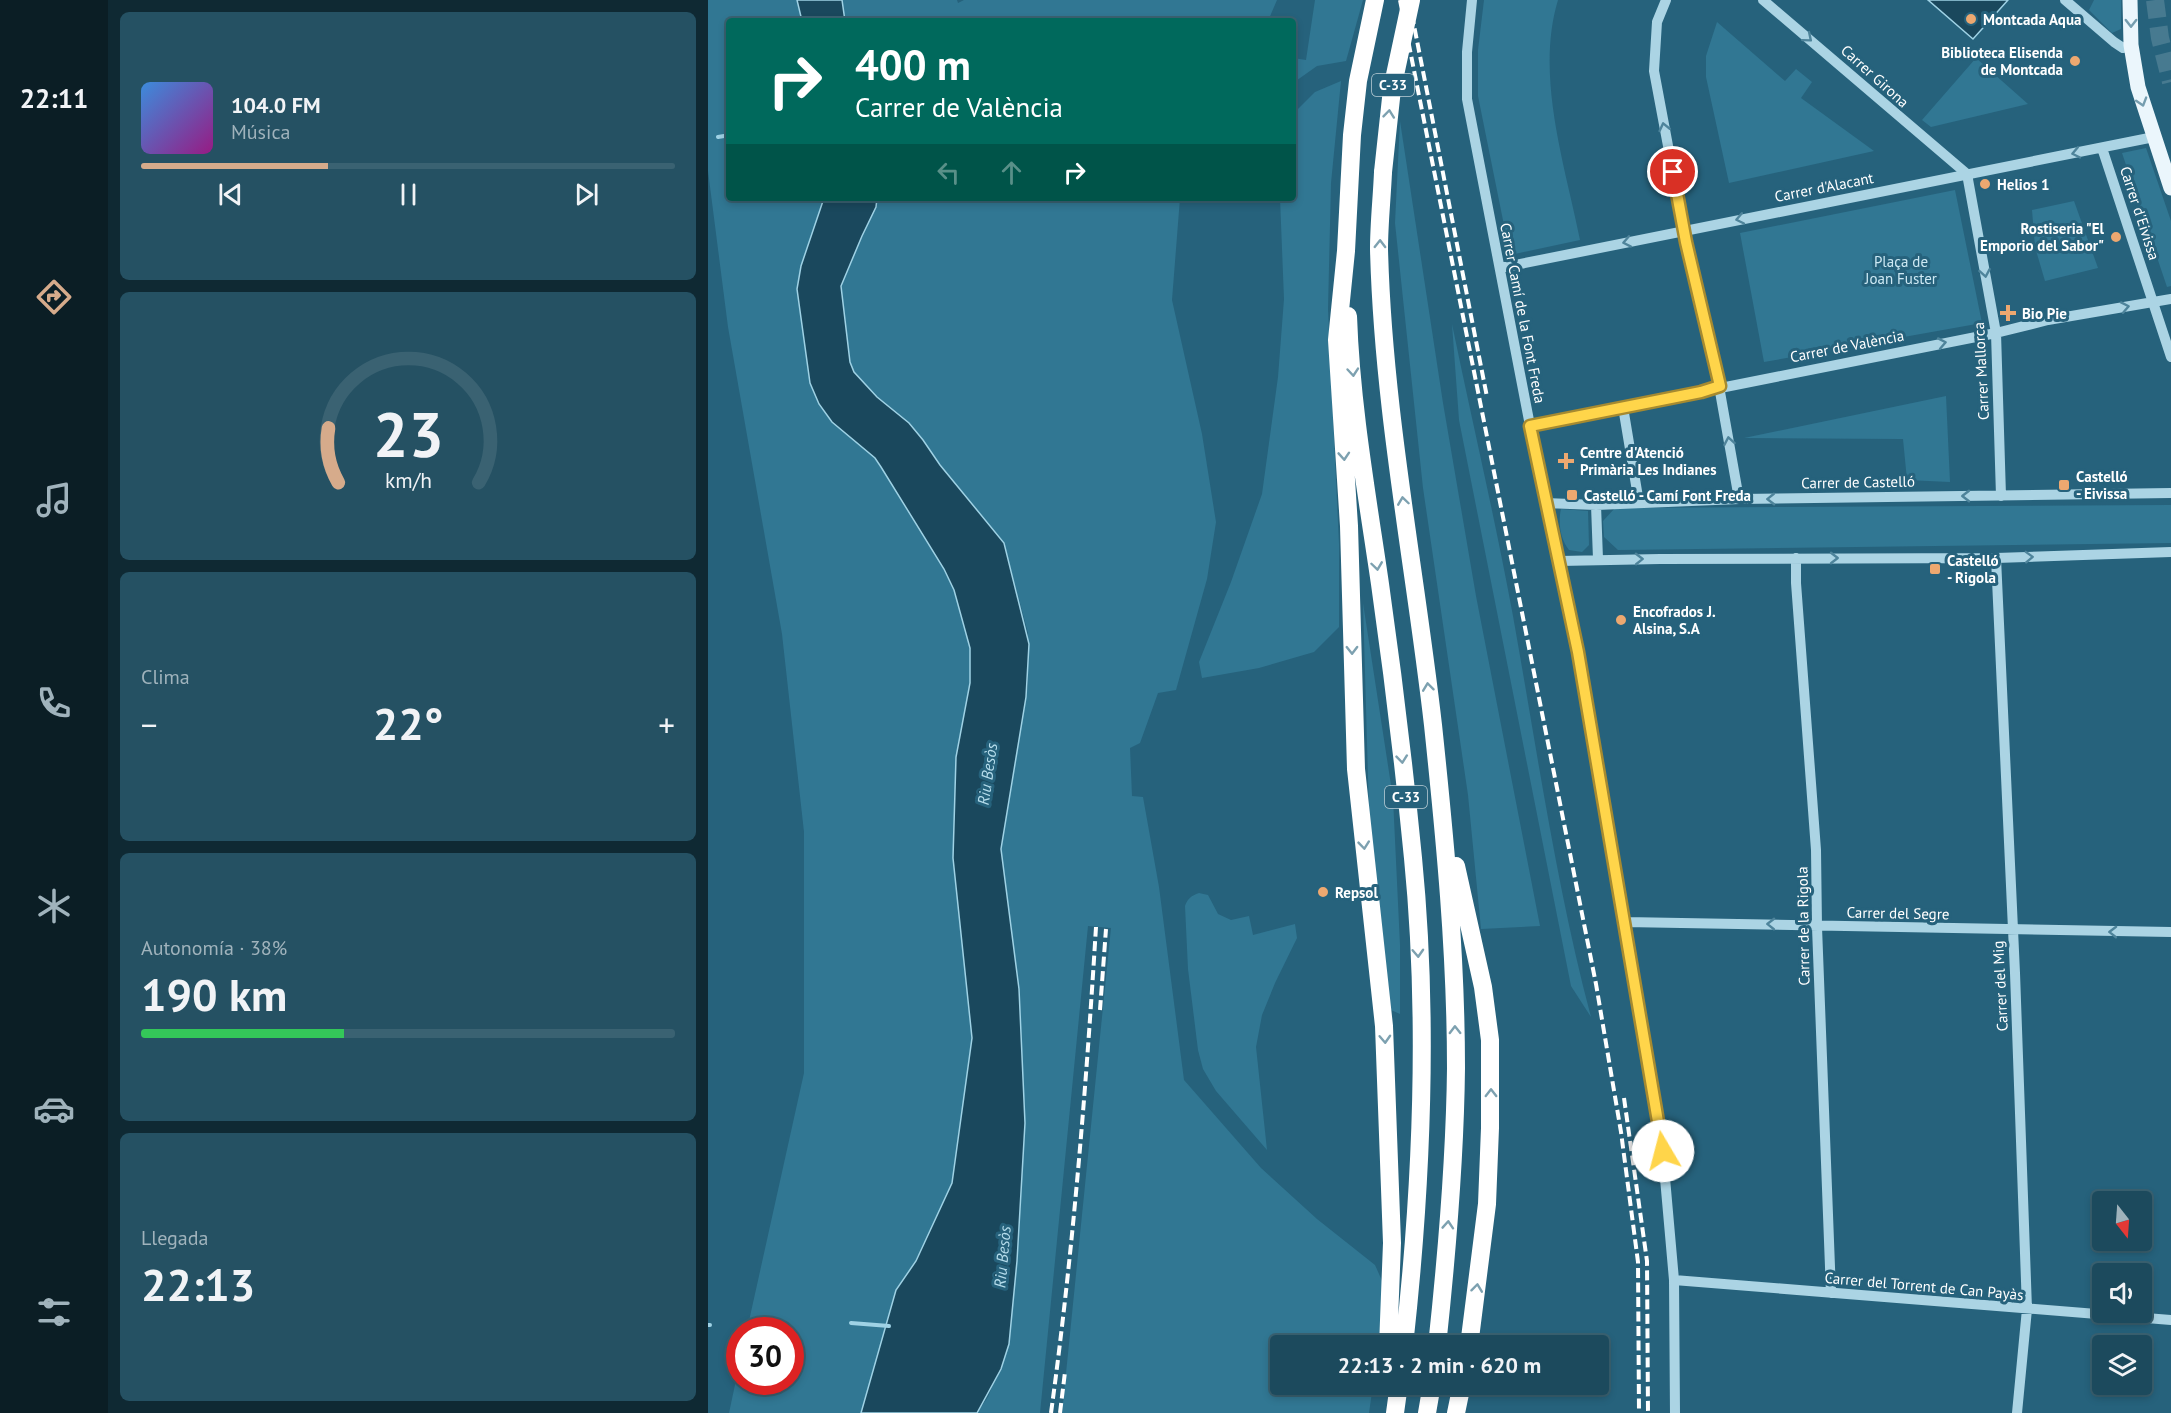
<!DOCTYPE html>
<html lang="es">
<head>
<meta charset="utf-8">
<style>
	:root { --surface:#1c4a5d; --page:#255163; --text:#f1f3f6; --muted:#a0b3bc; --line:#3a6272; --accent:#d6ab8b }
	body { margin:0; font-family:"PT Sans",sans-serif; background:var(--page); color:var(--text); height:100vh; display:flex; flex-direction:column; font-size:22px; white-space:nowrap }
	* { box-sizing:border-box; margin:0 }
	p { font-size:20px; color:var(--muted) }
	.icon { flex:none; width:33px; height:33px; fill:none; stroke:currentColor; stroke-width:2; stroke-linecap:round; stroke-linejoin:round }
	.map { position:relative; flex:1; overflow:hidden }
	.side { display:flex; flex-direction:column; gap:12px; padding:12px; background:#0f2933; width:600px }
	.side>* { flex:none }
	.guide { position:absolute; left:18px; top:18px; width:570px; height:183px; border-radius:6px; box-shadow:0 3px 9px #0003,0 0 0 2px var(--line); background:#00695c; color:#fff; overflow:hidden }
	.needle { width:39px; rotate:163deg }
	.fabs { position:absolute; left:1384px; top:1191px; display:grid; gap:12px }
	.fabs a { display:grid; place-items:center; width:60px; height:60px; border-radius:6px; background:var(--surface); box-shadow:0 3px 9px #0003,0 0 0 2px var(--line); font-size:30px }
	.speed { position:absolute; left:18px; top:1317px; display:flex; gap:12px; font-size:30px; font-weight:700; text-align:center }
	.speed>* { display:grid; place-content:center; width:78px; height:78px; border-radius:50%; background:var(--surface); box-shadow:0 3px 9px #0003,0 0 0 2px var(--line); line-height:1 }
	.speed .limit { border:9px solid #d22; background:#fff; color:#111 }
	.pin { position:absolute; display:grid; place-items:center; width:51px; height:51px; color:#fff; margin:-26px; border:3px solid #fff; border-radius:50%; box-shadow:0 2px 6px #0007 }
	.me { position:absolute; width:66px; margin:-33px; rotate:352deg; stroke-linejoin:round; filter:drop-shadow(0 0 4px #0008) }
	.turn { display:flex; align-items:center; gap:21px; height:126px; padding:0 30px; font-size:27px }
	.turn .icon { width:78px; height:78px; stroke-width:2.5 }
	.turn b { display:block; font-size:42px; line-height:51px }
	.lanes { display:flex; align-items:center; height:57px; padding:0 30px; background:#0003; justify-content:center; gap:30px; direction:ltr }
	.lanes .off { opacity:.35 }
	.big { font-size:45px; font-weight:700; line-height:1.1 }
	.side .tile { flex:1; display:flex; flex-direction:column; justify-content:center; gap:9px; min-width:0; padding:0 21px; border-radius:9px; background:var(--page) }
	.side .dial { align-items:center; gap:0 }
	.dial svg { height:156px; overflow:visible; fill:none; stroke:var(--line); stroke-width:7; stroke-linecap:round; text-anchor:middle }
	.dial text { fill:var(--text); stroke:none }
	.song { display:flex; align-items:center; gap:18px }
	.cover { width:72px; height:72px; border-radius:9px; background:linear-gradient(135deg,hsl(210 70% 55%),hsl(310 70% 35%)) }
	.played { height:6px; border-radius:3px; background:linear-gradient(90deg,var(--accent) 35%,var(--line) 35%) }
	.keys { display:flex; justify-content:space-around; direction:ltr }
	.heat { display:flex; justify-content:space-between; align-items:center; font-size:33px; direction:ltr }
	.charge { height:9px; border-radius:4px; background:linear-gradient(90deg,#34c759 38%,var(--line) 0) }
	.trip { position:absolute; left:562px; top:1335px; width:339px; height:60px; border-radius:6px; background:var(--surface); box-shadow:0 3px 9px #0003,0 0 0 2px var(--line); font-weight:700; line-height:60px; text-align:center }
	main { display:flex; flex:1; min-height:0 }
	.tab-bar { display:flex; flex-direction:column; width:108px; justify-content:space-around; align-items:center; background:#0b1e25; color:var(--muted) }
	.tab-bar .icon { width:42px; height:42px }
	.tab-bar .selected { color:var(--accent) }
	.tab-bar b { font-size:27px; color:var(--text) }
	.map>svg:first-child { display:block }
	.green { fill:#317793 }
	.water { fill:#1a485d; stroke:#9fd2e5; stroke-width:1.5 }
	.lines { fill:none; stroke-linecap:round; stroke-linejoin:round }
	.stream { stroke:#9fd2e5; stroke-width:4 }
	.highway-tunnel { stroke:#477a90; stroke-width:18; stroke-dasharray:18 9; stroke-linecap:butt }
	.minor { stroke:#abd4e4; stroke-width:10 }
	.major { stroke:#ebf6fc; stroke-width:15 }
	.highway { stroke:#fff; stroke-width:18 }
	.rail { stroke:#fff; stroke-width:4; stroke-dasharray:10 4.5; stroke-linecap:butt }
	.highway-bridge { stroke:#fff; stroke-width:18 }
	.oneway { stroke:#759daf }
	.oneway2 { stroke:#4e849b }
	.oneway3 { stroke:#7da1b0 }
	.route-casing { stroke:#a68a30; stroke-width:15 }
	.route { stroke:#ffd54a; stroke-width:10 }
	.poi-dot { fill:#eda870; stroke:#26627c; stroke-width:2 }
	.labels { text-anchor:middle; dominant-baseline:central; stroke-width:6; stroke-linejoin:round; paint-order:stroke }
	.shield { fill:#26627c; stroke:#bed0d8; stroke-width:1.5 }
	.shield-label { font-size:14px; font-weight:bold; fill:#fff }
	.poi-label { font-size:15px; font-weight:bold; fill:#fff; stroke:#26627c; text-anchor:start }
	.street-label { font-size:15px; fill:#fff; stroke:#26627c }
	.park-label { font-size:15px; fill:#cde9f4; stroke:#26627c }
	.water-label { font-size:16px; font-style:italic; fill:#b6ddec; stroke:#26627c }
</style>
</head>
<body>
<main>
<nav class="tab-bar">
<b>22:11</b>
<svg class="icon selected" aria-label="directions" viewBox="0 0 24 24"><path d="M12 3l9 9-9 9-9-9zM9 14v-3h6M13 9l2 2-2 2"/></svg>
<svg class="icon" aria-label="music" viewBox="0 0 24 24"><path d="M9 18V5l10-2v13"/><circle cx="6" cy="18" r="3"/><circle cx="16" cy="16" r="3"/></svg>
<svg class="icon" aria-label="phone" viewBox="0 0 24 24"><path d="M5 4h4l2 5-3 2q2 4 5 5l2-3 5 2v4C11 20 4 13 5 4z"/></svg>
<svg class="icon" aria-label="climate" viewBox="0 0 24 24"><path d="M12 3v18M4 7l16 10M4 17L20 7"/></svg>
<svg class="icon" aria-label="car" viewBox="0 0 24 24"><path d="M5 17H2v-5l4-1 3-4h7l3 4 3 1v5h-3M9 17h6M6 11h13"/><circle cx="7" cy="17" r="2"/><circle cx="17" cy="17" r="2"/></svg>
<svg class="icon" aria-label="filters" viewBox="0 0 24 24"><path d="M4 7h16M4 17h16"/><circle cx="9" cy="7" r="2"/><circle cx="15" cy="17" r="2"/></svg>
</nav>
<section class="side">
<div class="tile">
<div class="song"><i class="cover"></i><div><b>104.0 FM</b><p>Música</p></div></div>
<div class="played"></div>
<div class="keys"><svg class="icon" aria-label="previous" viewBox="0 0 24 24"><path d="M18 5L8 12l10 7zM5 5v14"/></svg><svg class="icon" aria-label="pause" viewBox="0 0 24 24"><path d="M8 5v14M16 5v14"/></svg><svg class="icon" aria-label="next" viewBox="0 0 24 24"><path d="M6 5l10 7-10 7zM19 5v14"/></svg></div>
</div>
<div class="tile dial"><svg viewBox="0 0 100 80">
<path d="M14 69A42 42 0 1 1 86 69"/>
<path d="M14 69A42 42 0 0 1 9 41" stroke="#d6ab8b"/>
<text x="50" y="56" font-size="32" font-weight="700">23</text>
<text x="50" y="72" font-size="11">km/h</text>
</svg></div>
<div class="tile"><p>Clima</p>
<div class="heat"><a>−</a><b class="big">22°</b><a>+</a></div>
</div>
<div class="tile"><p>Autonomía · 38%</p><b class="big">190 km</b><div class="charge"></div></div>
<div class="tile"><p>Llegada</p><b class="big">22:13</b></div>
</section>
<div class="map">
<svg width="1463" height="1413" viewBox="0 0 1463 1413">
	<rect width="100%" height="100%" fill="#26627c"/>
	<path class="green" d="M 0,0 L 89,0 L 94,21 L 21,21 L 21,198 L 116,198 L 93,266 L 89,289 L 102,383 L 111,404 L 124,422 L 167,458 L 173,467 L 236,569 L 246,590 L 262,648 L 262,683 L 248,757 L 264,1038 L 244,1183 L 208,1261 L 188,1290 L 153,1413 L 21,1413 L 31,1366 L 32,1382 L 82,1382 L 82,1330 L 39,1330 L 96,1073 L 96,832 L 74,634 L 20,327 L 0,171 Z
		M 134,0 L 249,0 L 250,3 L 256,0 L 569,0 L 560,21 L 137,21 Z
		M 607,0 L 655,0 L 638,61 L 609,66 L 585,83 L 585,58 L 598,60 Z
		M 776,0 L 850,0 C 827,76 857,165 872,240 L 802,255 L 770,96 L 770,50 Z
		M 1386,0 L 1413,0 L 1413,29 L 1404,33 L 1381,10 Z
		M 1009,22 L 1077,81 L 1088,69 L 1104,82 L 1093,98 L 1166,151 L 1021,183 L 998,77 L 998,56 Z
		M 1268,58 L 1320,104 L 1223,127 L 1214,120 Z
		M 633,81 L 623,183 L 620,309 L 631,544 L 631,627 L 606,652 L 551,668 L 494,678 L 491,662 L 523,582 L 554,494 L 570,377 L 576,299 L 572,198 L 585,198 L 585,114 L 607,92 Z
		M 692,121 L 735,403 L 768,596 L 832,926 L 773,929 L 760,795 L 715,488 L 687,223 Z
		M 1438,148 L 1463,221 L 1463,286 L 1459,287 L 1414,153 Z
		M 1247,190 L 1274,323 L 1056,362 L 1032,233 Z
		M 169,198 L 472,198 L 464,300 L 494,434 L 508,522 L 499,579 L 468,690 L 450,693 L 432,743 L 422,748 L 424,796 L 435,797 L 451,887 L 476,1080 L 553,1168 L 609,1219 L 667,1265 L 679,1292 L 671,1345 L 573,1346 L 573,1384 L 665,1385 L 661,1413 L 354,1413 L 403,928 L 380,926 L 332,1413 L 269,1413 L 280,1397 L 301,1344 L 309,1261 L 317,1123 L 311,989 L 293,849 L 320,685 L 320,633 L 296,543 L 232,465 L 215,440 L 201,423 L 169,397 L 146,372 L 142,362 L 133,286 L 154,236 L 168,207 Z
		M 1366,201 L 1390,268 L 1337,281 L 1327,247 L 1324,210 Z
		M 744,324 C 764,421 787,518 805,616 C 829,750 848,885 883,1017 L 863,986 L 751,420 Z
		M 1238,396 L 1242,482 L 1199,480 L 1195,439 L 1036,438 Z
		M 1463,505 L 1463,543 L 910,550 L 896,537 L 895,521 L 907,508 Z
		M 853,509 L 880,511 L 881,545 L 874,552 L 861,550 C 852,539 850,522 853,509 Z
		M 655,603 L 685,798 L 692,945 L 692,1014 L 683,1010 L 661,812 Z
		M 491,893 L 500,895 L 510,914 L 523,920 L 541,916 L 545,935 L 587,924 L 589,938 L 567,983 L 554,1015 L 548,1047 L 559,1150 L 508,1091 L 495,1069 L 490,1050 L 480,969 L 477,906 C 480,898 483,896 491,893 Z"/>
	<path class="water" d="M 89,0 L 134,0 L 137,21 L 94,21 Z
		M 1220,0 L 1300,0 L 1265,39 Z
		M 116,198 L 169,198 L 168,207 L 154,236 L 133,286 L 142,362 L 146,372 L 169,397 L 201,423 L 215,440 L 232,465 L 296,543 L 321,644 L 318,697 L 293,849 L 311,989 L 317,1123 L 309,1261 L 301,1344 L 293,1369 L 269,1413 L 153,1413 L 188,1290 L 208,1261 L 244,1183 L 264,1038 L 245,858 L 248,757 L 262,683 L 262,648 L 246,590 L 236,569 L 173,467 L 167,458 L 124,422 L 111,404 L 102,383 L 89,289 L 93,266 Z"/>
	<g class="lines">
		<path class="stream" d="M 10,137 L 16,136
			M 143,1323 L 181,1326
			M 0,1325 L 2,1325"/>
		<path class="highway-tunnel" d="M 1447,0 L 1452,38 L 1463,82"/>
		<path class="minor" d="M 764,0 L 759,52 L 759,99 L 824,436 L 867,634 L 953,1133 L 966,1280 L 967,1413
			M 958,0 L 949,22 L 946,71 L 978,242 L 1009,375 L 1031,499
			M 1055,0 L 1259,174 L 1288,333 L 1293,496
			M 1357,0 L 1406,42 L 1415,48 L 1423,45
			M 1394,148 L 1463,357
			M 792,268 L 1446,137
			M 915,407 L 931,503
			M 822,426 L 1288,333 L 1340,320 L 1463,299
			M 837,503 L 888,505 L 1031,499 L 1463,493
			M 888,505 L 890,559
			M 1088,558 L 1088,583 L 1108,850 L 1109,927 L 1123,1293
			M 1288,558 L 1307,973 L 1319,1309 L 1309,1413
			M 852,561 L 952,559 L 1288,558 L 1463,552
			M 917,922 L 1463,932
			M 966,1280 L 1463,1320"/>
		<path class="major" d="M 1422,0 L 1423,45 L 1430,87 L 1463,188"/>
		<path class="highway" d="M 667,0 L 650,81 L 644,135 L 638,251 L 629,340 L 641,526 L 648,769 L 676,1026 L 684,1243 L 680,1346
			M 675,172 C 674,197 671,223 671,249 C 675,409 707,567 725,725 C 737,839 748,953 748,1068 C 747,1161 739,1253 729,1346
			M 640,316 C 643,405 659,495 672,584 C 685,675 696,766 705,858 C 721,1020 714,1184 696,1346
			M 748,866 L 775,987 L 782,1040 L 782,1128 L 779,1204 L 761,1346
			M 687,1413 L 691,1384
			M 719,1413 L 724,1384
			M 748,1413 L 754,1384"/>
		<path class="rail" d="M 692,0 L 888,984 L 913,1132 L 930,1262 L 931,1413
			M 701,0 L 779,397
			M 392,1010 L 398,929
			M 916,1098 L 939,1261 L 940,1413
			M 343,1413 C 365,1252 378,1090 388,927
			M 352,1413 L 357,1372"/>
		<path class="highway-bridge" d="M 675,172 L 684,89 L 703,0"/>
	</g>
	<defs><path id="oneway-chevron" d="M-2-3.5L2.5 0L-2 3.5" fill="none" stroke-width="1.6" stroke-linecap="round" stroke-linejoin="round" transform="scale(1.5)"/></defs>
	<g class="oneway">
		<use href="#oneway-chevron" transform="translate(1423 23) rotate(90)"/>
		<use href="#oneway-chevron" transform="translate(1434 102) rotate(73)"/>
	</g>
	<g class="oneway2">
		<use href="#oneway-chevron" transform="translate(1100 38) rotate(40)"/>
		<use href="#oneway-chevron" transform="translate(956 127) rotate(-103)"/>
		<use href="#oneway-chevron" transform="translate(1368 153) rotate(168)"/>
		<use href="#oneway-chevron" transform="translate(1032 219) rotate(168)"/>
		<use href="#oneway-chevron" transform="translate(919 242) rotate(169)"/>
		<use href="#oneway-chevron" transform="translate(1277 273) rotate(80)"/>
		<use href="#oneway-chevron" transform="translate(1417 307) rotate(-11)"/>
		<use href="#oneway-chevron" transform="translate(1234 343) rotate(-11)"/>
		<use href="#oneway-chevron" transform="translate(1021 441) rotate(-100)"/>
		<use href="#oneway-chevron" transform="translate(1258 496) rotate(180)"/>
		<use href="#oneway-chevron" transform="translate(1063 499) rotate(179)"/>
		<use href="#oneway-chevron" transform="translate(1321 557) rotate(-2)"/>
		<use href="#oneway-chevron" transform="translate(1126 558)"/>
		<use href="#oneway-chevron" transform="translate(931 559) rotate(-1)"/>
		<use href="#oneway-chevron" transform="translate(1063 924) rotate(-179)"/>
		<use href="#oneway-chevron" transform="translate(1405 932) rotate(-179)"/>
	</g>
	<g class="oneway3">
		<use href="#oneway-chevron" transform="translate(681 114) rotate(-84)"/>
		<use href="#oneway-chevron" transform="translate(672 244) rotate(-89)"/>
		<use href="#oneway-chevron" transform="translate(645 372) rotate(85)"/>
		<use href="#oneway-chevron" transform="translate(636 456) rotate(86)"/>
		<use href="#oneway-chevron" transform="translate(695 501) rotate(-98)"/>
		<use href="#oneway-chevron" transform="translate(669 566) rotate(82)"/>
		<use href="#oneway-chevron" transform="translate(644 650) rotate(89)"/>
		<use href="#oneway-chevron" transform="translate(720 687) rotate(-97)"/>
		<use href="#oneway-chevron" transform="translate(694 759) rotate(84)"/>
		<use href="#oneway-chevron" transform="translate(656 845) rotate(84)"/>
		<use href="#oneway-chevron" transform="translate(710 953) rotate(87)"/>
		<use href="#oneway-chevron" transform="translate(747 1030) rotate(-91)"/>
		<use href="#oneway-chevron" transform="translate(677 1039) rotate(87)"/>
		<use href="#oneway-chevron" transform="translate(783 1093) rotate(-90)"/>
		<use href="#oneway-chevron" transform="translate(740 1225) rotate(-86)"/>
		<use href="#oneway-chevron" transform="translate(769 1288) rotate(-83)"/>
	</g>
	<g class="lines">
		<defs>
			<path id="route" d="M 955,1151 L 870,652 L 822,426 L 993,392 L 1012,386 L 978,242 L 965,172"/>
		</defs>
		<use href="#route" class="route-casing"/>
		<use href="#route" class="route"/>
	</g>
	<g class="poi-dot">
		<circle cx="1263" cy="19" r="6"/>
		<circle cx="1367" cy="61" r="6"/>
		<circle cx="1277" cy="184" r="6"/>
		<circle cx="1408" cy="237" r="6"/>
		<path d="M1297 304h6v6h6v6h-6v6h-6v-6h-6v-6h6z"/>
		<path d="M855 452h6v6h6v6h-6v6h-6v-6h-6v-6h6z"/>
		<rect x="1350" y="479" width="12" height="12" rx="3"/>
		<rect x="858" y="489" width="12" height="12" rx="3"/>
		<rect x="1221" y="563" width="12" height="12" rx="3"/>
		<circle cx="913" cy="620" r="6"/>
		<circle cx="615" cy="892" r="6"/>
	</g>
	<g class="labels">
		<g class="shield">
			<rect x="664" y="74" width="42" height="22" rx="4.5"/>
			<rect x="677" y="786" width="42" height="22" rx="4.5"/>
		</g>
		<g class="shield-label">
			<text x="685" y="85">C-33</text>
			<text x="698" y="797">C-33</text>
		</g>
		<g class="poi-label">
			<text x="1275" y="19">Montcada Aqua</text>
			<text x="1355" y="52" text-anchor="end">Biblioteca Elisenda<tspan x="1355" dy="17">de Montcada</tspan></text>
			<text x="1289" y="184">Helios 1</text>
			<text x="1396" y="228" text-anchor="end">Rostiseria "El<tspan x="1396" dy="17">Emporio del Sabor"</tspan></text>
			<text x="1314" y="313">Bio Pie</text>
			<text x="872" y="452">Centre d'Atenció<tspan x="872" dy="17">Primària Les Indianes</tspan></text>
			<text x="1368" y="476">Castelló<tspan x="1368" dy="17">- Eivissa</tspan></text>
			<text x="876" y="495">Castelló - Camí Font Freda</text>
			<text x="1239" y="560">Castelló<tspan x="1239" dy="17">- Rigola</tspan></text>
			<text x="925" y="611">Encofrados J.<tspan x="925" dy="17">Alsina, S.A</tspan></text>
			<text x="627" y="892">Repsol</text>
		</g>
		<g class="street-label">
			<text transform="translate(1167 76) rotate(42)">Carrer Girona</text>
			<text transform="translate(1116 187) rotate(-11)">Carrer d'Alacant</text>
			<text transform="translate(1432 213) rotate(72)">Carrer d'Eivissa</text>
			<text transform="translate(815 313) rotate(79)">Carrer Camí de la Font Freda</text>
			<text transform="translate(1139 346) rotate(-11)">Carrer de València</text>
			<text transform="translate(1273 371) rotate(-93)">Carrer Mallorca</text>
			<text transform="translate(1150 482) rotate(-1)">Carrer de Castelló</text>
			<text transform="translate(1190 913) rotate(1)">Carrer del Segre</text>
			<text transform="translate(1095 926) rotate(-91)">Carrer de la Rigola</text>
			<text transform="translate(1292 986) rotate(-93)">Carrer del Mig</text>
			<text transform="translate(1216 1286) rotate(5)">Carrer del Torrent de Can Payàs</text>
		</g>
		<g class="park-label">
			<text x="1193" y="261">Plaça de<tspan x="1193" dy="17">Joan Fuster</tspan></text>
		</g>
		<g class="water-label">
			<text transform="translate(279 774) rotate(-82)">Riu Besòs</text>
			<text transform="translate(294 1257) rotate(-85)">Riu Besòs</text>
		</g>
	</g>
</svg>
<div class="fabs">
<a><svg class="needle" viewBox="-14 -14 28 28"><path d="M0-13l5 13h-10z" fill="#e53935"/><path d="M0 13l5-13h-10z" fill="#a0b3bc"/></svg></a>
<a><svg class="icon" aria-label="sound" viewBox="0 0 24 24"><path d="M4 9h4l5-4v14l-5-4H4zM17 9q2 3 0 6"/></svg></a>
<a><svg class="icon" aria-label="layers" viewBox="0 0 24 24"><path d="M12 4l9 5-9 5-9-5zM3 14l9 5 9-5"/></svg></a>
</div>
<div class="speed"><div class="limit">30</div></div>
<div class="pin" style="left:965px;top:172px;background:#d93025"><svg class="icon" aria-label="arrive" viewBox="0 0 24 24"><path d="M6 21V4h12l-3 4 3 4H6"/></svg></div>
<svg class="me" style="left:955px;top:1151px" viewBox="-20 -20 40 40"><circle r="19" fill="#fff"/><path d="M0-13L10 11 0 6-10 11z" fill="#ffd54a"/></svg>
<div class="trip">22:13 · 2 min · 620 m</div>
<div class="guide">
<div class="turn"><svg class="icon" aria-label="right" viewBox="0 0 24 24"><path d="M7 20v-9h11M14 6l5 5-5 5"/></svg><div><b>400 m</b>Carrer de València</div></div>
<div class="lanes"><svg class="icon off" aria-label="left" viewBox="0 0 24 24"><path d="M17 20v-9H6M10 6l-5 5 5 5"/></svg><svg class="icon off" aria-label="ahead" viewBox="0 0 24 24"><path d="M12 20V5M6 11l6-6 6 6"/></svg><svg class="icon" aria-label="right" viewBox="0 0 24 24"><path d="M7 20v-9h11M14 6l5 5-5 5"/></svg></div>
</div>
</div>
</main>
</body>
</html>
